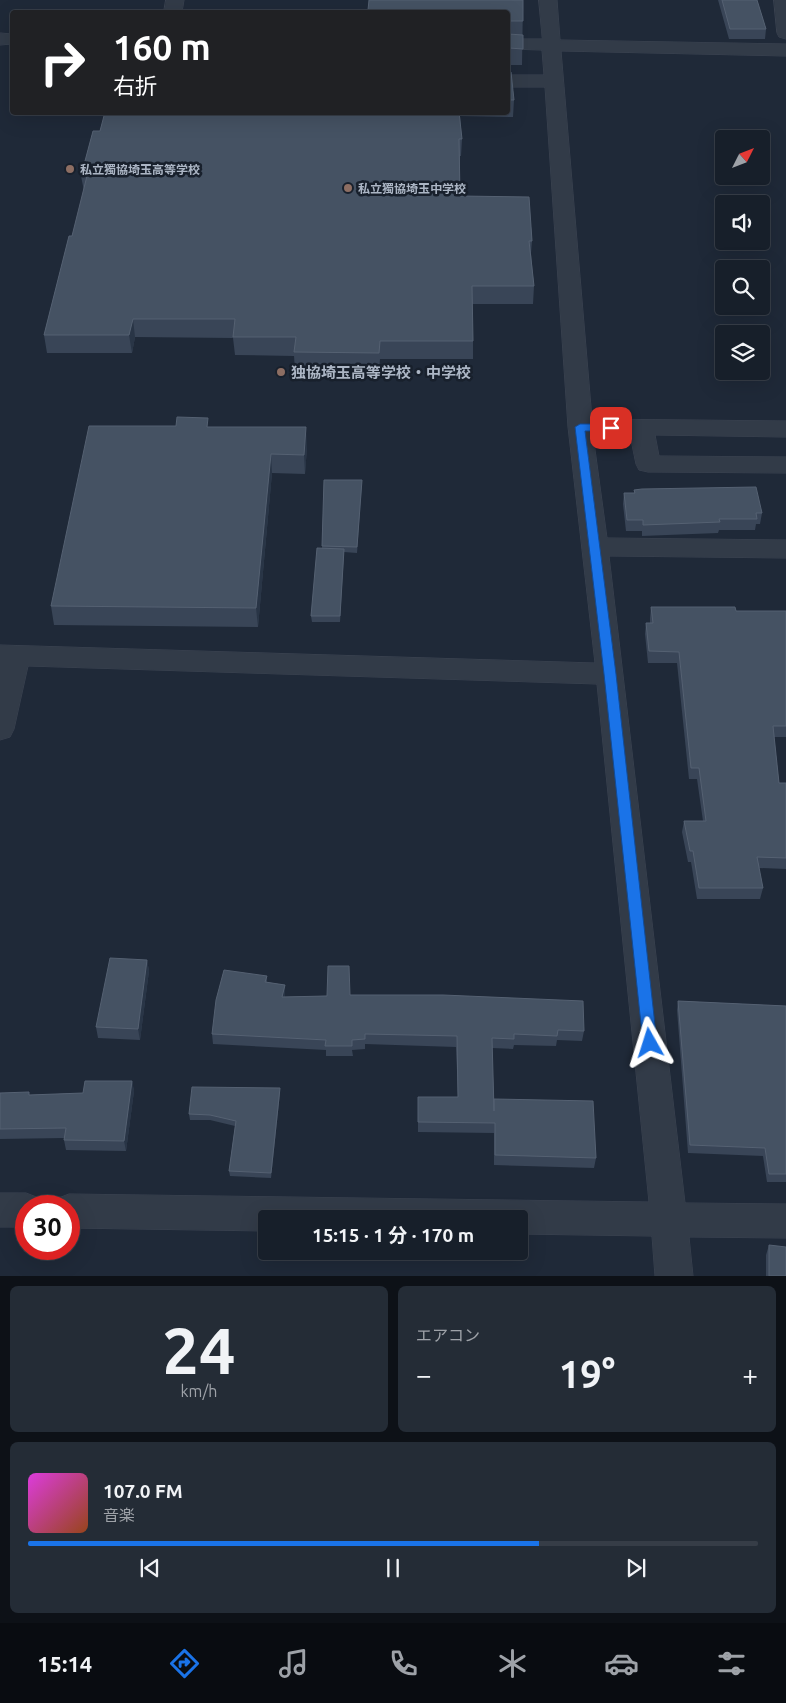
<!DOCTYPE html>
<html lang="ja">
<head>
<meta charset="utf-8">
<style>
	:root { --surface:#171f2a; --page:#242c36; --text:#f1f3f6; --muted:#9ea2a8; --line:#363d47; --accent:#1a73e8 }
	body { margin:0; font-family:Ubuntu,"Noto Sans JP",sans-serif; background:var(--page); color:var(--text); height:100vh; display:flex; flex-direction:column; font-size:19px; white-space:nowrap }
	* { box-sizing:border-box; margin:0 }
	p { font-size:16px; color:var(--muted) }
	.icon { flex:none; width:28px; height:28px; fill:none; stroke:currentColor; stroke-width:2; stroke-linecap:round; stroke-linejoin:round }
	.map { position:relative; height:1276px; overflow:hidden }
	.drawer { display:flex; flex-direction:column; gap:10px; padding:10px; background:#0d1117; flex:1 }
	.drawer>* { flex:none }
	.top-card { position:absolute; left:10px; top:10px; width:500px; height:105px; border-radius:5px; box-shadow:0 5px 20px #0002,0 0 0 1px var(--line); background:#202124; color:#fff; overflow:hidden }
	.needle { width:32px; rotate:48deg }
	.tools { position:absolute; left:715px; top:130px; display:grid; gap:10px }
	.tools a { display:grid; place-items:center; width:55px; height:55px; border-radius:5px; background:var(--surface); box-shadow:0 5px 20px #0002,0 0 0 1px var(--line); font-size:25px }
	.speed { position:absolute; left:15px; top:1195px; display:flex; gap:10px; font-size:25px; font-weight:700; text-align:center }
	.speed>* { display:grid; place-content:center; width:65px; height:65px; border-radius:50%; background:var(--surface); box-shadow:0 5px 20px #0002,0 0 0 1px var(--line); line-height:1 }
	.speed .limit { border:8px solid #d22; background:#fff; color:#111 }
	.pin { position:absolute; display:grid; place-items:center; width:42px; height:42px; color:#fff; margin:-21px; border-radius:10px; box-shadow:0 2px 8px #0006 }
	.me { position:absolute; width:55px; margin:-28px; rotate:354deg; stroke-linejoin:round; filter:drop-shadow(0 0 4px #0008) }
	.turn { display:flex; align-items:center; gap:18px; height:105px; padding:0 20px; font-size:22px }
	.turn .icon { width:65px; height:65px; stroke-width:2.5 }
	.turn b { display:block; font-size:35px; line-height:42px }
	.big { font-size:38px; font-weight:700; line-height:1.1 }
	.drawer .widget { flex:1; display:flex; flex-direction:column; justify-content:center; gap:8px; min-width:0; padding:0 18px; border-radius:8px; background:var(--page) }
	.drawer .dial { align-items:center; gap:0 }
	.dial b { font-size:65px; line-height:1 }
	.song { display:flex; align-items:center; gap:15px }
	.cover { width:60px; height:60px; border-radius:8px; background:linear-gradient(135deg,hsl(300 70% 55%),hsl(20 70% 35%)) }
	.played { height:5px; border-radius:2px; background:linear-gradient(90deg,var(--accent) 70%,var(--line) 70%) }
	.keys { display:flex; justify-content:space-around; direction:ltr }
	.heat { display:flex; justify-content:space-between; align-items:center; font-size:28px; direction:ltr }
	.drawer .tiles { flex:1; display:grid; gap:10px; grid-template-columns:1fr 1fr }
	.widget:last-child { grid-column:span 2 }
	.trip { position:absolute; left:258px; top:1210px; width:270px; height:50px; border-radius:5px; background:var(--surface); box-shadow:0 5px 20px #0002,0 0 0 1px var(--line); font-weight:700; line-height:50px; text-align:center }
	.menu { display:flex; height:80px; justify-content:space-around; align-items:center; background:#090c11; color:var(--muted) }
	.menu .icon { width:35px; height:35px }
	.menu .on { color:var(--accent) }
	.menu b { font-size:22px; color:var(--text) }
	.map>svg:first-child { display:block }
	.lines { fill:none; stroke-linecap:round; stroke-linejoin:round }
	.minor-casing { stroke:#3c4452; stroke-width:1 }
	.minor { fill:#323b48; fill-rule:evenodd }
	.wall { fill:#394557 }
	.shaded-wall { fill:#293546 }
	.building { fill:#455263; stroke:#556172 }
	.route { fill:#1a73e8; stroke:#114b97 }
	.education-dot { fill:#8d6e63; stroke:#18202c; stroke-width:2 }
	.labels { text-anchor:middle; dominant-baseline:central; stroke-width:5; stroke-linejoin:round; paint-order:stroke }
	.far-poi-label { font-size:12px; font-weight:bold; fill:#acb6c5; stroke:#18202c; text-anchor:start }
	.poi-label { font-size:15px; font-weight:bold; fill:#acb6c5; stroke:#18202c; text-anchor:start }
</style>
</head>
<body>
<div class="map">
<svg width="786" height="1276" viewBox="0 0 786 1276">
	<rect width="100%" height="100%" fill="#1f2938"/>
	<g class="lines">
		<defs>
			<path id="minor" d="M 166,0 L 184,0 L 182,12 L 164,12 Z
				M 539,0 L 557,0 L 560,40 L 786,44 L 786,56 L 561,51 L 592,419 L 786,421 L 786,437 L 655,435 L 659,456 L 786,457 L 786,473 L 648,472 L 639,470 L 636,464 L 630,435 L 593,435 L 607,538 L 786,540 L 786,558 L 609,556 L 685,1203 L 786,1204 L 786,1238 L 689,1237 L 693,1276 L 655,1276 L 652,1236 L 519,1234 L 519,1219 L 266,1219 L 266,1231 L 69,1228 L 69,1206 L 53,1206 L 56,1199 L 69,1194 L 649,1202 L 597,684 L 28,666 L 14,729 L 10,737 L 0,740 L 0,645 L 595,663 L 568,427 L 545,87 L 508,87 L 508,75 L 544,75 L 542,50 L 508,49 L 508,39 L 542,39 Z
				M 774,0 L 786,0 L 786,39 L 779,37 L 777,33 Z
				M 0,33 L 12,34 L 12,44 L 0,45 Z
				M 0,1193 L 26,1193 L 39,1198 L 42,1206 L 26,1206 L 26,1227 L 0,1227 Z"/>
		</defs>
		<use href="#minor" class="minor-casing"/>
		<use href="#minor" class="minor"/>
	</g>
	<path class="wall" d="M 369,0 L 523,0 L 522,65 L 510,65 L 509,71 L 511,72 L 514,100 L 513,117 L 460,116 L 462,139 L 461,156 L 460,156 L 460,196 L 529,197 L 532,241 L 531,253 L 534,286 L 533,304 L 472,304 L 473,341 L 473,359 L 380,359 L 379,371 L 295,370 L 294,356 L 235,355 L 233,338 L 135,337 L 132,353 L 47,353 L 44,335 L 69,236 L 72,236 L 84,191 L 81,176 L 93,131 L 100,131 L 105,112 L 508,112 L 508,12 L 369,12 Z
		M 718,0 L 757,0 L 766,29 L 765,39 L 729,39 Z
		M 209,427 L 307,447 L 305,474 L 272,473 L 258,627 L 54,625 L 51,606 Z
		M 324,480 L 362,480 L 357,553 L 344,552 L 340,622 L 312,622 L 311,616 L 322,548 Z
		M 634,490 L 762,513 L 760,524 L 756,524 L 755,530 L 719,530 L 718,533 L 642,536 L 642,531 L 626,531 L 623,504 L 624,493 L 634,493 Z
		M 651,607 L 736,611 L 786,611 L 786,737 L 774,737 L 779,783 L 786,783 L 786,869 L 759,868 L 763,888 L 760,899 L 697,899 L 691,862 L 688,862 L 682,832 L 684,821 L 703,821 L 697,779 L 689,779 L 677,663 L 648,663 L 645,634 L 646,623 L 650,623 L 650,618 Z
		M 147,960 L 149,971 L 140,1040 L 98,1038 L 96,1027 Z
		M 267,976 L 267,982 L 285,985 L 285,997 L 350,995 L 584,1031 L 582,1041 L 557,1040 L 556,1046 L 514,1045 L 513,1049 L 492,1048 L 494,1101 L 596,1158 L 594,1168 L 494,1165 L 494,1133 L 418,1132 L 418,1097 L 458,1097 L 456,1047 L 365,1044 L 365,1049 L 352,1050 L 353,1056 L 326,1056 L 326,1050 L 213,1044 L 212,1034 Z
		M 678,1001 L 786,1006 L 786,1182 L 767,1182 L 763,1156 L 688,1153 L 677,1010 Z
		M 132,1081 L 134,1091 L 126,1151 L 66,1150 L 64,1140 L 64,1138 L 0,1139 L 0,1093 L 30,1095 L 83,1093 Z
		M 280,1093 L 271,1178 L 230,1176 L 229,1171 L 235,1126 L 210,1120 L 190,1120 L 189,1114 Z
		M 769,1245 L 786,1276 L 766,1276 L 766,1255 Z"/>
	<path class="shaded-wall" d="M 509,21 L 508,37 L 508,38 L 508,22 Z
		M 510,56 L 509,73 L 508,74 L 508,58 Z
		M 133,319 L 135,337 L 132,353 L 129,335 Z
		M 306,427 L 307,447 L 305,474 L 304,455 Z
		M 271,454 L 272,473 L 258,627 L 256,608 Z
		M 362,480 L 362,486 L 357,553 L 357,547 Z
		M 344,549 L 344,555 L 340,622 L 340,616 Z
		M 147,960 L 149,971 L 140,1040 L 138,1029 Z
		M 285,985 L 285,996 L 283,1008 L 282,997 Z
		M 132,1081 L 134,1091 L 126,1151 L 124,1141 Z
		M 280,1088 L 280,1093 L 271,1178 L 271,1173 Z"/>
	<path class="building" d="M 369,0 L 523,0 L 523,21 L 509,21 L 508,22 L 508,12 L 400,12 L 400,11 L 368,10 Z
		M 722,0 L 757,0 L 766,29 L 730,29 Z
		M 508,34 L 523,35 L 523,49 L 509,48 L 510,56 L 508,58 Z
		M 508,70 L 511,72 L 514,100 L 508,100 Z
		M 105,112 L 459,112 L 462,139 L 459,139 L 460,196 L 529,197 L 532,241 L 529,241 L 534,286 L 472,286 L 473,341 L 380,341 L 379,353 L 294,352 L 296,337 L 233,337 L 235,319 L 133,319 L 129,335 L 44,335 L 69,236 L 72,236 L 87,176 L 81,176 L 93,131 L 100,131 Z
		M 177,417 L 208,418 L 207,427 L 306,427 L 304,455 L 271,454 L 256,608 L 51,606 L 89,426 L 176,426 Z
		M 324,480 L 362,480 L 357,547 L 322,546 Z
		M 756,487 L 762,513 L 756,513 L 757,519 L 719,519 L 720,522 L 643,525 L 643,520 L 627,520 L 624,493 L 635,493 L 634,490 L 642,489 Z
		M 317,548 L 344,549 L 340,616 L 311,616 Z
		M 651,607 L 735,607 L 736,611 L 786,611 L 786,726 L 773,726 L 779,783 L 786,783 L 786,858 L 757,857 L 763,888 L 699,888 L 693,851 L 690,851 L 684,821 L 706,821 L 699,768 L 691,768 L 679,652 L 649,651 L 646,623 L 653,623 Z
		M 110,958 L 147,960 L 138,1029 L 96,1027 Z
		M 328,966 L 349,966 L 350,995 L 443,995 L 583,1001 L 584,1031 L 558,1030 L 557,1036 L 514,1034 L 514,1039 L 492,1038 L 494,1111 L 494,1099 L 593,1101 L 596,1158 L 495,1155 L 495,1123 L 418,1122 L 418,1097 L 458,1097 L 457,1036 L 365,1034 L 365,1039 L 352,1040 L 352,1046 L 325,1046 L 326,1040 L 212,1034 L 216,1000 L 224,970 L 267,976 L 265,982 L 285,985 L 282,997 L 327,996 Z
		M 678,1001 L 786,1006 L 786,1174 L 769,1174 L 765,1148 L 690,1145 Z
		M 85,1081 L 132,1081 L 124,1141 L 64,1140 L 66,1128 L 0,1129 L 0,1093 L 29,1092 L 29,1095 L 83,1093 Z
		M 192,1087 L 280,1088 L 271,1173 L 229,1171 L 236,1121 L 210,1115 L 189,1114 Z
		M 769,1245 L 786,1247 L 786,1276 L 769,1276 Z"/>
	<path class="route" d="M 580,424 L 611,424 L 616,428 L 611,431 L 585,431 L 616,674 L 657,1043 L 655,1048 L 650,1049 L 645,1048 L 643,1043 L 604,674 L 575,427 Z"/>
	<g class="education-dot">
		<circle cx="70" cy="169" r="5"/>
		<circle cx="348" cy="188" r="5"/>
		<circle cx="281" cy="372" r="5"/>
	</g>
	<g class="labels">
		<g class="far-poi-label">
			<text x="80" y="169">私立獨協埼玉高等学校</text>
			<text x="358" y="188">私立獨協埼玉中学校</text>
		</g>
		<g class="poi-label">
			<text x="291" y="372">独協埼玉高等学校・中学校</text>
		</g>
	</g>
</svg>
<div class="tools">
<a><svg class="needle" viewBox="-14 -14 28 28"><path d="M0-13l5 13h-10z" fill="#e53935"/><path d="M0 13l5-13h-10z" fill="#9ea2a8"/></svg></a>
<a><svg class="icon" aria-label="sound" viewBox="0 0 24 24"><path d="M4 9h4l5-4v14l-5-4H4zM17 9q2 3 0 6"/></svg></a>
<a><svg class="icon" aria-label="search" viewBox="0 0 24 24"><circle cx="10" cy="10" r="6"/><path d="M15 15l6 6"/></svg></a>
<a><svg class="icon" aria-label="layers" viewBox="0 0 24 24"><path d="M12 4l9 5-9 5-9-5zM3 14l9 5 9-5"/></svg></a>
</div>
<div class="speed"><div class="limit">30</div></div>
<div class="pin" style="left:611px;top:428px;background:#d93025"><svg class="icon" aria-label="arrive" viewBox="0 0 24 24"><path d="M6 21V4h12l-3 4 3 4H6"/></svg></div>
<svg class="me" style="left:650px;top:1043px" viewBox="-20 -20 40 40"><path d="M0-17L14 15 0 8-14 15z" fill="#1a73e8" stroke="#fff" stroke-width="4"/></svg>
<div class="trip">15:15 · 1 分 · 170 m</div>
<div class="top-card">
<div class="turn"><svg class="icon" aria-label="right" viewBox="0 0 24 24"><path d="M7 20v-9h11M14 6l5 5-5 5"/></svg><div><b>160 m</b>右折</div></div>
</div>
</div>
<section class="drawer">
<div class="tiles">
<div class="widget dial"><b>24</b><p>km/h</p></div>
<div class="widget"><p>エアコン</p>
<div class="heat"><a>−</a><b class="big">19°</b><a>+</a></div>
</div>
<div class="widget">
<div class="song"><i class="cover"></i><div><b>107.0 FM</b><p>音楽</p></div></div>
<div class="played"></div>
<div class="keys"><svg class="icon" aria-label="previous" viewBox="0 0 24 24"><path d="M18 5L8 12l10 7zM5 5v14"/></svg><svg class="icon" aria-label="pause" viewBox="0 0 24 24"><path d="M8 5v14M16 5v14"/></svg><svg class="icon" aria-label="next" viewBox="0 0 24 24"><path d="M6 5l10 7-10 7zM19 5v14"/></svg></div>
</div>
</div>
</section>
<nav class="menu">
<b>15:14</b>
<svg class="icon on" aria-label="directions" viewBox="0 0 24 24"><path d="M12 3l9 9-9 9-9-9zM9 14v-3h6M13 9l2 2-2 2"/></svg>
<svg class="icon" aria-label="music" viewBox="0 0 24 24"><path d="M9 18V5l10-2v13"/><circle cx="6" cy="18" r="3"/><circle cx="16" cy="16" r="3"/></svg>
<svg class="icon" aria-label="phone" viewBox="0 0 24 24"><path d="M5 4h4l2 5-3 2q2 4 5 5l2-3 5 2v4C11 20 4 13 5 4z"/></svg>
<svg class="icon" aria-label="climate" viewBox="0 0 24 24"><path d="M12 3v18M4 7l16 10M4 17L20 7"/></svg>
<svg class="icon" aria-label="car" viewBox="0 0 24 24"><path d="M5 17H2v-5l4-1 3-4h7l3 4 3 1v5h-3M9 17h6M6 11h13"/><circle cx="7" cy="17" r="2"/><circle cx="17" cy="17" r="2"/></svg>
<svg class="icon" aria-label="filters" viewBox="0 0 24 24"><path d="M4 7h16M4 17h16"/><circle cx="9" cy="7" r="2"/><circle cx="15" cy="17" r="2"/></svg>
</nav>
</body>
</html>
